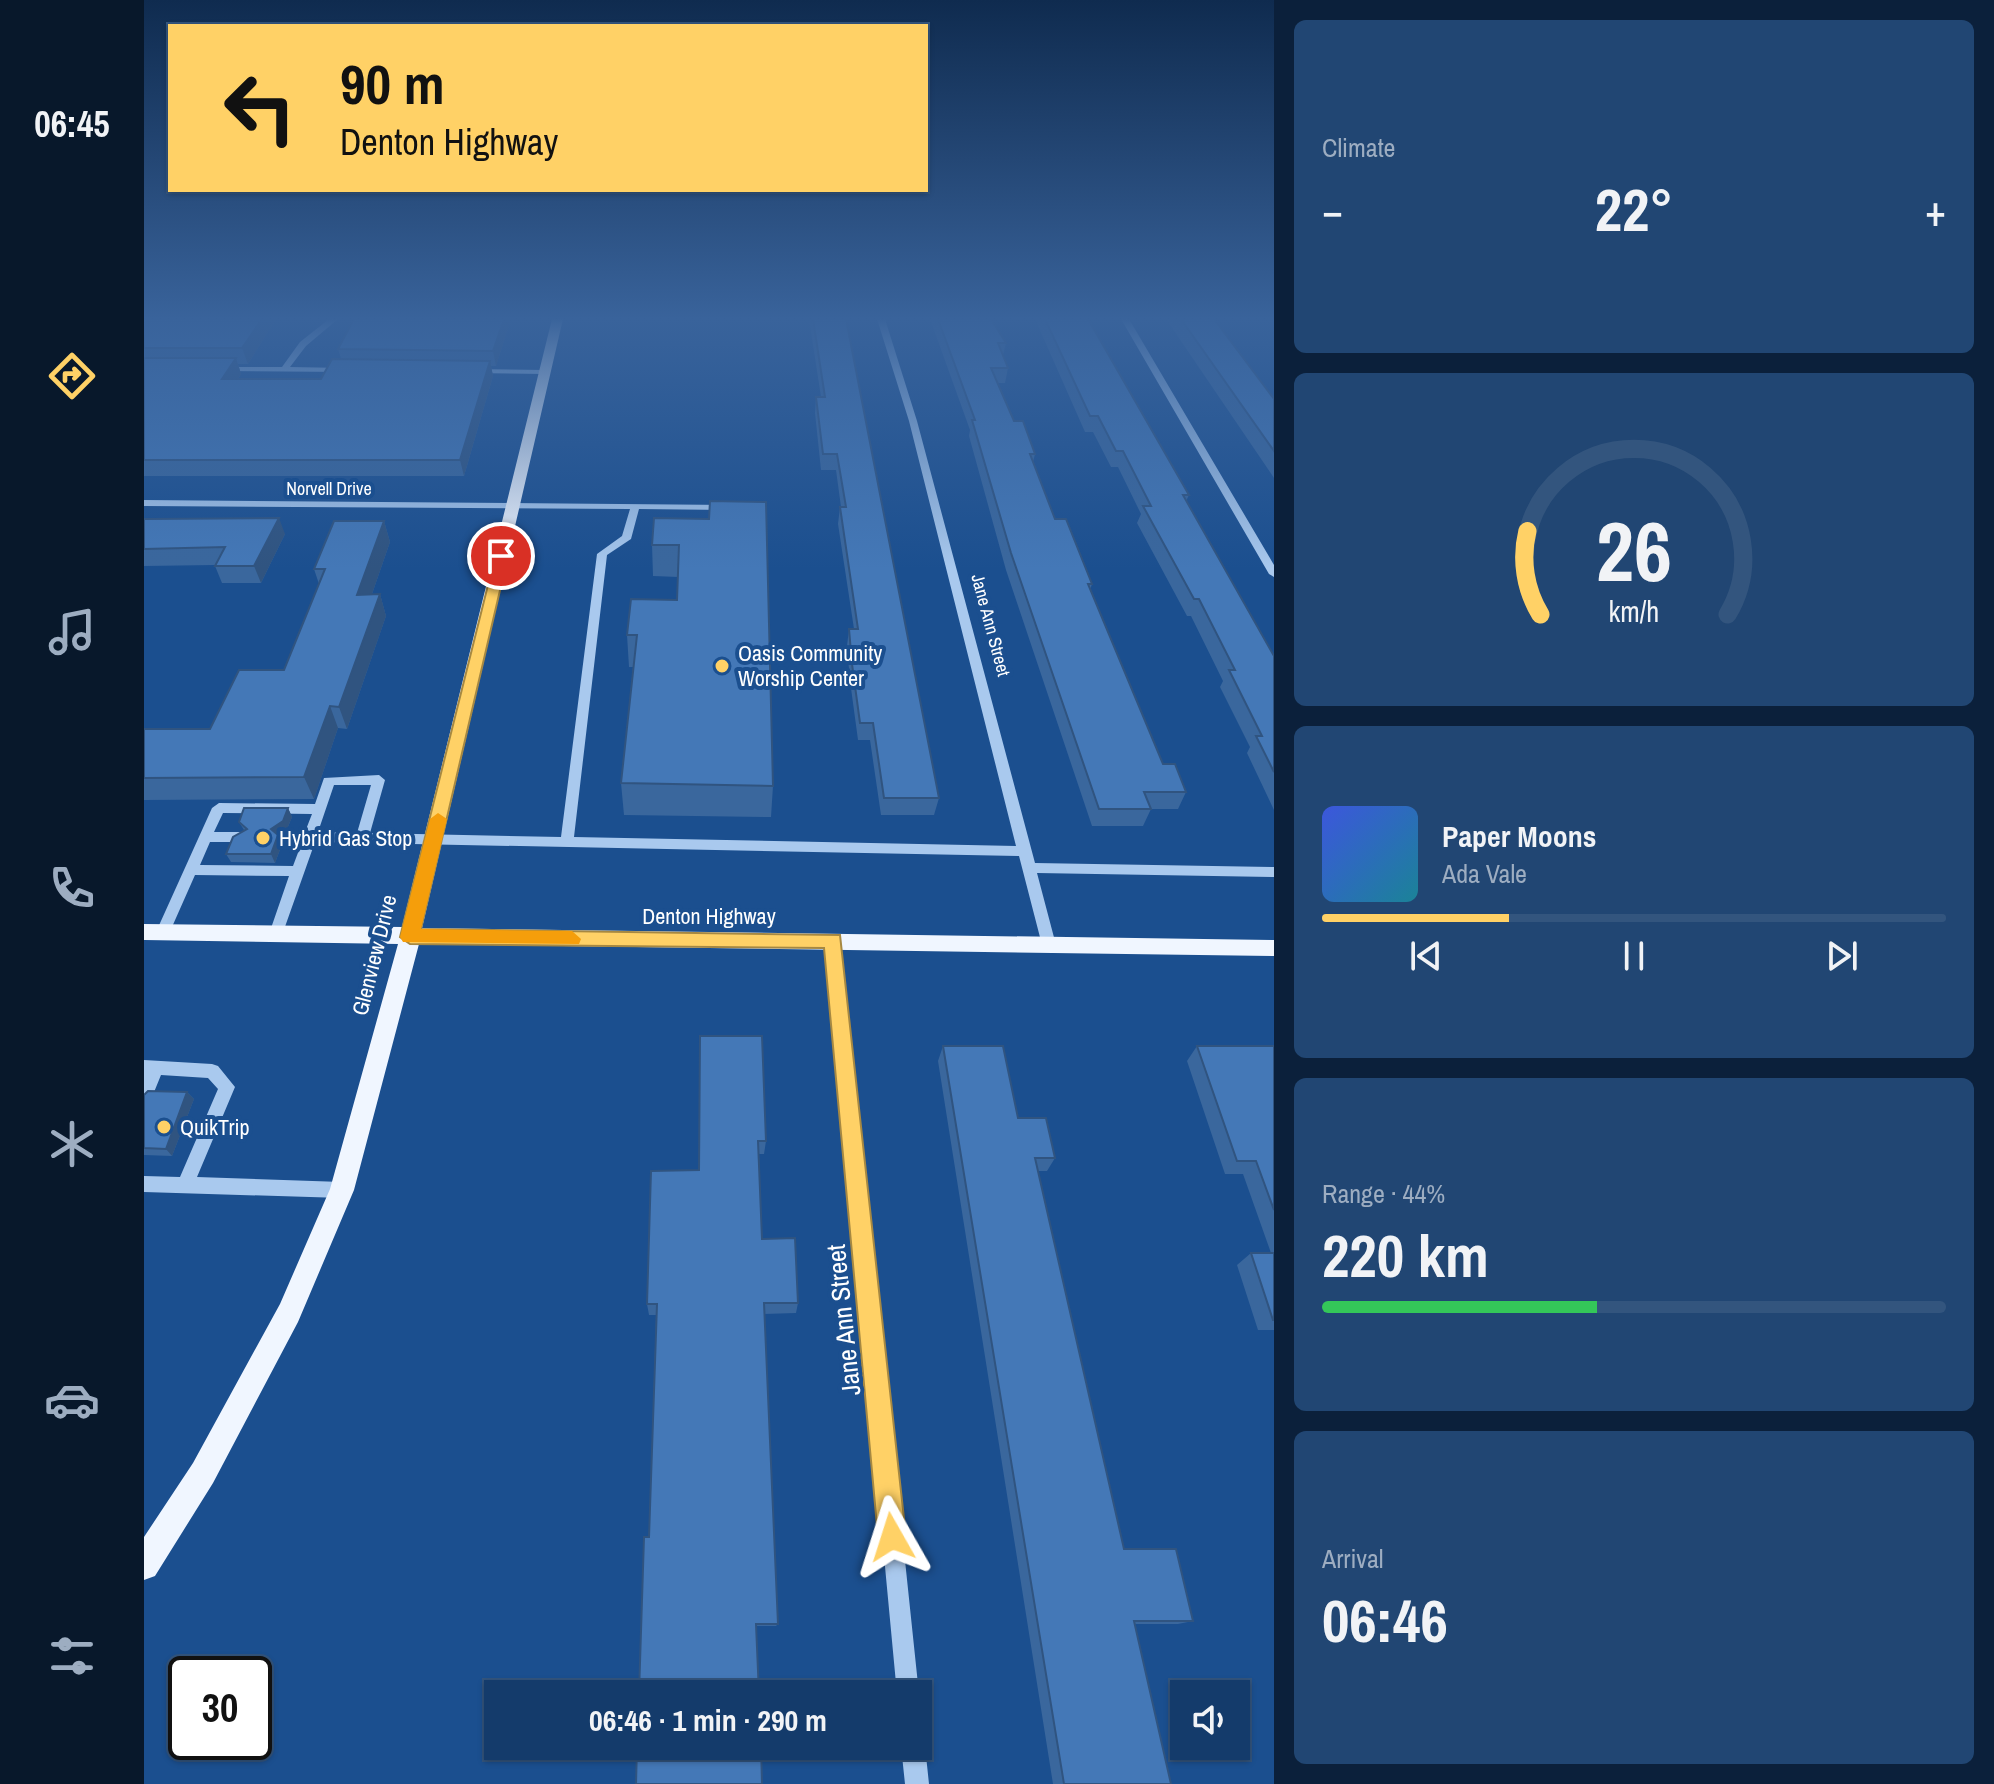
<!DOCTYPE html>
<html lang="en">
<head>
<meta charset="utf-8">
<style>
	:root { --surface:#143b6b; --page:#214673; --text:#f1f3f6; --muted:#9dadc1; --line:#33557e; --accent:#ffd166 }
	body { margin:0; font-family:"Archivo Narrow",sans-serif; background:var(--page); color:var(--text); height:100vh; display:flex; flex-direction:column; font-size:30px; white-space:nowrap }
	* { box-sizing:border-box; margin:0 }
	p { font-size:26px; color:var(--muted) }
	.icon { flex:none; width:44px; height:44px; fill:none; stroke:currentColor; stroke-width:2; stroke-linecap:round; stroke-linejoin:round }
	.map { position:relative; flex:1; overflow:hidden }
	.sheet { display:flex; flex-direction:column; gap:20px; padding:20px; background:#0b203b; width:720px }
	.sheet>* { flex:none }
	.guide { position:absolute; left:24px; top:24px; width:760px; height:168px; border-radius:0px; box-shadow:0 2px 6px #0004,0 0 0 2px var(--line); background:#ffd166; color:#111; overflow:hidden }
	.controls { position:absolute; left:1026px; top:1680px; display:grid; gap:16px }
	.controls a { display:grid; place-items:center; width:80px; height:80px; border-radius:0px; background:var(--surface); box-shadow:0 2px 6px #0004,0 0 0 2px var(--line); font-size:40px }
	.speed { position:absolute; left:24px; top:1656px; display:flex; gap:16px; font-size:40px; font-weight:700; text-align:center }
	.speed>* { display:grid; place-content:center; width:104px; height:104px; border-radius:50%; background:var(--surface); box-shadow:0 2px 6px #0004,0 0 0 2px var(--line); line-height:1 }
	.speed .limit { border:4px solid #111; border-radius:12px; background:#fff; color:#111 }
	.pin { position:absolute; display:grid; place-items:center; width:68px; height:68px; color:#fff; margin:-34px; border:4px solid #fff; border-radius:50%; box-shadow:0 2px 8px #0007 }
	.me { position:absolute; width:88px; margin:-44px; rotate:354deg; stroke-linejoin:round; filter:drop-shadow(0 0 6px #0008) }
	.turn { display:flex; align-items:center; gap:28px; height:168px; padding:0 40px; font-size:36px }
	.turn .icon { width:104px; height:104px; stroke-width:2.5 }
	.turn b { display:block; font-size:56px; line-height:68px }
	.big { font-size:60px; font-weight:800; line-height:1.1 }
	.sheet .card { flex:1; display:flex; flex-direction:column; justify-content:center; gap:12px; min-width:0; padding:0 28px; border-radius:12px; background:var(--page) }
	.sheet .dial { align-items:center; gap:0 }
	.dial svg { height:208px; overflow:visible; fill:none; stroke:var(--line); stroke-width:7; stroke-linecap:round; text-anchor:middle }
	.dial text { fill:var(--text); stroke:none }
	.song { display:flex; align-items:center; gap:24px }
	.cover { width:96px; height:96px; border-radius:12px; background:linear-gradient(135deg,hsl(230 70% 55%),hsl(190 70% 35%)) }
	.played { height:8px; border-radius:4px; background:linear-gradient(90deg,var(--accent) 30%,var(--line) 30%) }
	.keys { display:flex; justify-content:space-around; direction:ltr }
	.heat { display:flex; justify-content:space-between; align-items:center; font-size:44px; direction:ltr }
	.charge { height:12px; border-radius:6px; background:linear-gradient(90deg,#34c759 44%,var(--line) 0) }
	.trip { position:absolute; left:340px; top:1680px; width:448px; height:80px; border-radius:0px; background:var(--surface); box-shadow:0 2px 6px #0004,0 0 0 2px var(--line); font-weight:800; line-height:80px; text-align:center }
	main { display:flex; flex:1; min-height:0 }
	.tab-bar { display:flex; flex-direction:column; width:144px; justify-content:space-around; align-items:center; background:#08182b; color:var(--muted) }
	.tab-bar .icon { width:56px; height:56px }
	.tab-bar .current { color:var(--accent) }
	.tab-bar b { font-size:36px; color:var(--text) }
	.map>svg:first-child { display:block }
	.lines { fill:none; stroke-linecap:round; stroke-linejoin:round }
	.minor { fill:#a9c9ee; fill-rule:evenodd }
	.major { fill:#f0f6ff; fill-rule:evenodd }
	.wall { fill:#3a679d }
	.shaded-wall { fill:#305480 }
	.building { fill:#4478b7; stroke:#305480; stroke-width:2 }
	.route { fill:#ffd166; stroke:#a68842; stroke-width:2 }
	.slow { fill:#f59e0b }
	.poi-dot { fill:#ffd166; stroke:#1b4f8f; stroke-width:3 }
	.labels { text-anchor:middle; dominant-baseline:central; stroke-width:8; stroke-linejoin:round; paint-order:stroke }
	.far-street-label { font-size:18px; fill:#fff; stroke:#1b4f8f }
	.poi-label { font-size:22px; fill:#fff; stroke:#1b4f8f; text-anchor:start }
	.street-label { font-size:22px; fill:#fff; stroke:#1b4f8f }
	.near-street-label { font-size:26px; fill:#fff; stroke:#1b4f8f }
</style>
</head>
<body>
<main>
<nav class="tab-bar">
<b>06:45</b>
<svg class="icon current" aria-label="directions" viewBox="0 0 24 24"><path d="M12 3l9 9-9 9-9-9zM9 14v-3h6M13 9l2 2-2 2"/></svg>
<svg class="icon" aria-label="music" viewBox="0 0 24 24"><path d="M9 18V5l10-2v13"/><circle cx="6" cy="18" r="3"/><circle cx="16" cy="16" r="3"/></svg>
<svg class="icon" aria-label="phone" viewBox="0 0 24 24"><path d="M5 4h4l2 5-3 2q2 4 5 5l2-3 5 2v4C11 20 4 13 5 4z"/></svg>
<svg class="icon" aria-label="climate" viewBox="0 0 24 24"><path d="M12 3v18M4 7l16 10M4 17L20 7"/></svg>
<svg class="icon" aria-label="car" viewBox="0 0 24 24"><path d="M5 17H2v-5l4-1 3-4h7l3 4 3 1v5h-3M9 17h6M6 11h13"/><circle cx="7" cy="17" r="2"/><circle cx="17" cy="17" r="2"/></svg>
<svg class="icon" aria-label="filters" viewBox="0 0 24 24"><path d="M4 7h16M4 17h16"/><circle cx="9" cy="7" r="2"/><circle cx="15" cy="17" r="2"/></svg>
</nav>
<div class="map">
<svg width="1130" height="1784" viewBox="0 0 1130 1784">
	<rect width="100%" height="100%" fill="#1b4f8f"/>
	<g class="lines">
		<path class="minor" d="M 185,319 L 194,319 L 162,346 L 146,367 L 201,368 L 204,368 L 204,372 L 78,371 L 74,369 L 78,367 L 138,367 L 156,342 Z
			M 733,319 L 741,319 L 773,421 L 891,863 L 1130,867 L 1130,877 L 893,873 L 912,945 L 910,949 L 900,949 L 898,945 L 875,856 L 171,842 L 137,938 L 127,938 L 125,934 L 145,876 L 51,875 L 24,936 L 14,936 L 12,932 L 68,808 L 75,803 L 171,804 L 180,778 L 235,775 L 241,780 L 226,833 L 417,837 L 453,554 L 478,536 L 486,509 L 0,506 L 0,500 L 587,505 L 589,507 L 584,510 L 495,509 L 487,539 L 463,555 L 430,837 L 872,846 L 765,421 ZM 190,785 L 227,785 L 213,833 L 174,832 ZM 79,813 L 168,814 L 161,832 L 141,832 L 134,837 L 141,842 L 158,842 L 149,866 L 56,865 L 66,842 L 97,842 L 104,837 L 97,832 L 70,832 Z
			M 977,319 L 985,319 L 1130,565 L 1130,577 L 1125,574 Z
			M 330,369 L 401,370 L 405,372 L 401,374 L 327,373 L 326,371 Z
			M 689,934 L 694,936 L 696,940 L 775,1694 L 774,1698 L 774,1694 L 753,1694 L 682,940 L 684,936 Z
			M 0,1060 L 68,1064 L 74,1066 L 91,1087 L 53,1177 L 198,1182 L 204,1184 L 207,1190 L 204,1196 L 198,1198 L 0,1192 L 0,1176 L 36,1177 L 74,1089 L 64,1078 L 17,1075 L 6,1102 L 0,1104 Z
			M 774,1736 L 777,1738 L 781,1746 L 785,1784 L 761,1784 L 757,1746 L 774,1746 Z"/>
		<path class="major" d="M 408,319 L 419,319 L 278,928 L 1130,940 L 1130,956 L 275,944 L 210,1190 L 154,1322 L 69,1483 L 11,1576 L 0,1580 L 0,1537 L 49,1463 L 136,1304 L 186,1189 L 254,944 L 0,940 L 0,924 L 258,927 Z"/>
	</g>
	<path class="wall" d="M 0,319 L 132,319 L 104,364 L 94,364 L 97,374 L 94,379 L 177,379 L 197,359 L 194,349 L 210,319 L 367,319 L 352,366 L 347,366 L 349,376 L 320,476 L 0,476 Z
		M 665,319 L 702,319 L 795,798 L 790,815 L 737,815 L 726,740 L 714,740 L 706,681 L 703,646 L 705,629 L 710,629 L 694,524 L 696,507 L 697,507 L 692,470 L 677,470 L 671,413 L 672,397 L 677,397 Z
		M 786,319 L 847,319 L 862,343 L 859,355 L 864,368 L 861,383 L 854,383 L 870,421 L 891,454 L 889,462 L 911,519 L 948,584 L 946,590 L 1019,764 L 1042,792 L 1034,809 L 1007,809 L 999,826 L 948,826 L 862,570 L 825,436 L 826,430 Z
		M 891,319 L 944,319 L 1045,495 L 1042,501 L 1130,656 L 1130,810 L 1103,753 L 1106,747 L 1076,687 L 1079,681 L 1047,616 L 1043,616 L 993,523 L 997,514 L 974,467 L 967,467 L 949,432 L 941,432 Z
		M 1022,319 L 1070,319 L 1130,399 L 1130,478 Z
		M 0,519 L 141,534 L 117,583 L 78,583 L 71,566 L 72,565 L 0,566 Z
		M 565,519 L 629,786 L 627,817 L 480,815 L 477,783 L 489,667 L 485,667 L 483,635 L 533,600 L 534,577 L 509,576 L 508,545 Z
		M 240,521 L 246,542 L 228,594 L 236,594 L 242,616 L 203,729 L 194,728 L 170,799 L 0,800 L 0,729 L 66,729 L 140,670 L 175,584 L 170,569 Z
		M 144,808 L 148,817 L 143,829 L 134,835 L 138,844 L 131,863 L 87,862 L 82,854 L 100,830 L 95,822 Z
		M 556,1036 L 622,1141 L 620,1154 L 615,1154 L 618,1239 L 654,1303 L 652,1313 L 620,1314 L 634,1624 L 632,1626 L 612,1626 L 505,1537 L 512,1315 L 505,1315 L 503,1304 L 555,1170 Z
		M 799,1046 L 911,1158 L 903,1171 L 894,1171 L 980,1549 L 1049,1621 L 1034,1624 L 991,1624 L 1027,1784 L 909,1784 L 794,1061 Z
		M 1053,1046 L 1130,1046 L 1130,1330 L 1114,1330 L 1093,1265 L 1107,1253 L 1127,1253 L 1099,1174 L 1081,1174 L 1043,1061 Z
		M 43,1092 L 50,1099 L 28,1156 L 0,1155 L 0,1095 Z"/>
	<path class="shaded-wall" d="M 118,319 L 132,319 L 104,364 L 98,348 Z
		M 360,319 L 367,319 L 352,366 L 349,351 Z
		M 92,358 L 97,374 L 84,395 L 78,379 Z
		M 346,361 L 349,376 L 320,476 L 316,460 Z
		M 135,518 L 141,534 L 117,583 L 110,566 Z
		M 240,521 L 246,542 L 220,617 L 213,595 Z
		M 236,594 L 242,616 L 203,729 L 195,707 Z
		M 186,706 L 194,728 L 170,799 L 160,777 Z
		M 144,808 L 148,817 L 143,829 L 131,837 L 127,829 Z
		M 134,835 L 138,844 L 131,863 L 127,854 Z
		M 43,1092 L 50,1099 L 28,1156 L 22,1149 Z"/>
	<path class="building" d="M 0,319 L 118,319 L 98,348 L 0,348 Z
		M 210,319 L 360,319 L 349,351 L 194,349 Z
		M 669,319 L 702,319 L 795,798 L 740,798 L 729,723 L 716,723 L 708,664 L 705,629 L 714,629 L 696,507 L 702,507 L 693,454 L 679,454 L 672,397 L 681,397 Z
		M 794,319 L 847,319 L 862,343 L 854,343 L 864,368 L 847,368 L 870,421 L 879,421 L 891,454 L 886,454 L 911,519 L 922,519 L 948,584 L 944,584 L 1019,764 L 1031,764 L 1042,792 L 1000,792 L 1007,809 L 955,809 L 867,553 L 828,420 L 831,420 Z
		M 901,319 L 944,319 L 1045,495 L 1039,495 L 1130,656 L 1130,772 L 1112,736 L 1118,736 L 1085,670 L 1091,670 L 1055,599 L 1050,599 L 999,506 L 1007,506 L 979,451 L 972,451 L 954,416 L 946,416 Z
		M 1037,319 L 1070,319 L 1130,399 L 1130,451 Z
		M 0,358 L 92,358 L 78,379 L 177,379 L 188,359 L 346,361 L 316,460 L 0,460 Z
		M 566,501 L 622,502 L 629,786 L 477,783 L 493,635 L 483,635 L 487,599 L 533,600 L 535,545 L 508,545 L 510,518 L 565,519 Z
		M 135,518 L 110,566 L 71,566 L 81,547 L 0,549 L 0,519 Z
		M 190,521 L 240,521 L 213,595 L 236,594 L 195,707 L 186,706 L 160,777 L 0,778 L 0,729 L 66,729 L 95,670 L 140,670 L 181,569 L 170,569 Z
		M 100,808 L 144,808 L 139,821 L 127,829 L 134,835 L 127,854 L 82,854 L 89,837 L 103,829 L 95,822 Z
		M 556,1036 L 618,1036 L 622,1141 L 614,1141 L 618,1239 L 651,1238 L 654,1303 L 620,1303 L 634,1624 L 612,1624 L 615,1694 L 495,1694 L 500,1537 L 505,1537 L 513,1304 L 503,1304 L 507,1171 L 555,1170 Z
		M 799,1046 L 859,1046 L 874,1118 L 902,1118 L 911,1158 L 891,1158 L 980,1549 L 1032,1549 L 1049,1621 L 990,1621 L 1027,1784 L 920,1784 Z
		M 1053,1046 L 1130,1046 L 1130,1210 L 1112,1161 L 1093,1161 Z
		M 4,1091 L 43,1092 L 22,1149 L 0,1148 L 0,1095 Z
		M 1107,1253 L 1130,1253 L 1130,1320 L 1129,1320 Z
		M 493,1746 L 617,1746 L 618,1784 L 492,1784 Z"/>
	<linearGradient id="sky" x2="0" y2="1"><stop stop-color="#0f2b4f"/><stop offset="0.56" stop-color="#39639b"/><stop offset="1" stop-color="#39639b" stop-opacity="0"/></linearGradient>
	<rect width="1130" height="569" fill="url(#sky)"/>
	<path class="route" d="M 352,553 L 364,556 L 277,929 L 696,935 L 762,1537 L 758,1547 L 748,1551 L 738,1547 L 734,1537 L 680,948 L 266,944 L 256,937 Z"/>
	<path class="slow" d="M 294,813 L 303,819 L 277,929 L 428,931 L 437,939 L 435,944 L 259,942 L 256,937 L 286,819 Z"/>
	<g class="poi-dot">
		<circle cx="578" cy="666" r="8"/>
		<circle cx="119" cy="838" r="8"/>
		<circle cx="20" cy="1127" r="8"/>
	</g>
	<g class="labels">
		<g class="far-street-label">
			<text x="185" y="488">Norvell Drive</text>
			<text transform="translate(847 625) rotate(75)">Jane Ann Street</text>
		</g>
		<g class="poi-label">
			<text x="594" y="653">Oasis Community<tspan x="594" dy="25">Worship Center</tspan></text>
			<text x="135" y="838">Hybrid Gas Stop</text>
			<text x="36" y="1127">QuikTrip</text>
		</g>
		<g class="street-label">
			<text x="565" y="916">Denton Highway</text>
			<text transform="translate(230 955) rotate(-76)">Glenview Drive</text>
		</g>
		<g class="near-street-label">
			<text transform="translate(699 1320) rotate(-96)">Jane Ann Street</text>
		</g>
	</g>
</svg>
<div class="controls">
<a><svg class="icon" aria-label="sound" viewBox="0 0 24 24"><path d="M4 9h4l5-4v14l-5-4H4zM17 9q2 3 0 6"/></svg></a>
</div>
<div class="speed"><div class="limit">30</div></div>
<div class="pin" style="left:357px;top:556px;background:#d93025"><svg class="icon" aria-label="arrive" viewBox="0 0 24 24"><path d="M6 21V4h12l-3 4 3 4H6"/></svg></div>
<svg class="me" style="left:748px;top:1537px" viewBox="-20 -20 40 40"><path d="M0-17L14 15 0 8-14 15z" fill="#ffd166" stroke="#fff" stroke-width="4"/></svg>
<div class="trip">06:46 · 1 min · 290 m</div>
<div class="guide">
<div class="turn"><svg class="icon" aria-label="left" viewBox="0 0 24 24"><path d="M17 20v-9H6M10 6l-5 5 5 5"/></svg><div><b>90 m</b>Denton Highway</div></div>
</div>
</div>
<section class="sheet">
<div class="card"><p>Climate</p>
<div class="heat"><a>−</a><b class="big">22°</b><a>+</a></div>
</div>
<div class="card dial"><svg viewBox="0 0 100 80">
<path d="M14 69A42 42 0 1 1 86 69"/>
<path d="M14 69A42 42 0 0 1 9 37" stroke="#ffd166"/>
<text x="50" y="56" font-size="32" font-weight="700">26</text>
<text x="50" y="72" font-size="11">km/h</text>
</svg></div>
<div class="card">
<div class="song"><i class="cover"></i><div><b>Paper Moons</b><p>Ada Vale</p></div></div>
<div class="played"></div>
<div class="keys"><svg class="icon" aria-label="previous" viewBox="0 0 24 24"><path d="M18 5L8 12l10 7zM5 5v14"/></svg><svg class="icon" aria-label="pause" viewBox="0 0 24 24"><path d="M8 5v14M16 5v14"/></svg><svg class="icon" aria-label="next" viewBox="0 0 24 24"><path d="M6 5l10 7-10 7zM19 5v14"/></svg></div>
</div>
<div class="card"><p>Range · 44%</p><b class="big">220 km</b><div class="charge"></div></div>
<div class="card"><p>Arrival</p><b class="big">06:46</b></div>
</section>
</main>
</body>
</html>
